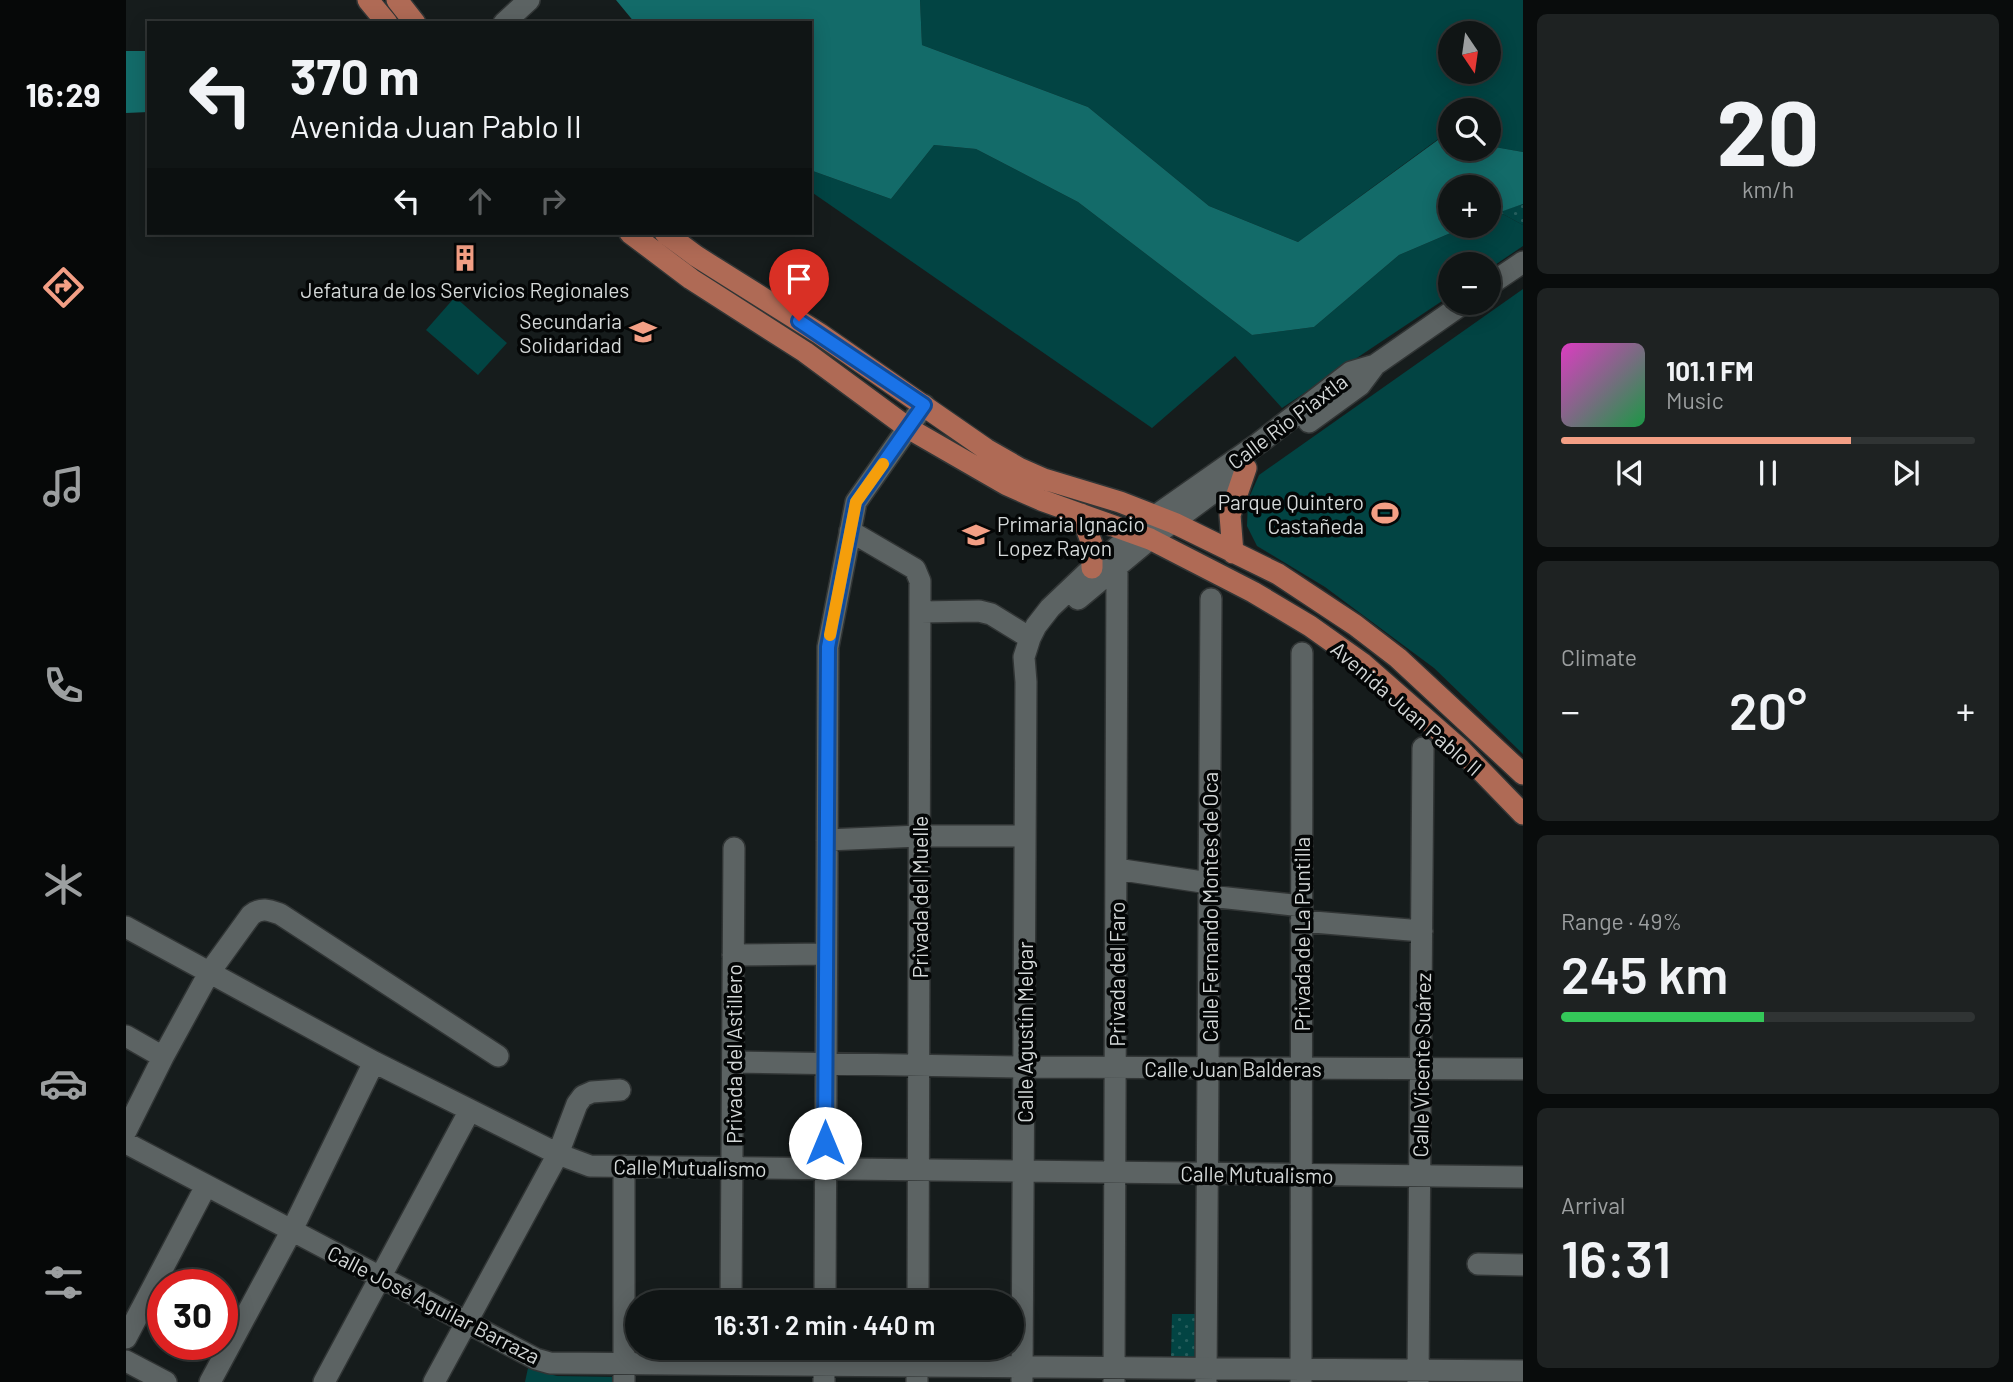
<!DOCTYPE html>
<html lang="en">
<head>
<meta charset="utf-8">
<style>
	:root { --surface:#101515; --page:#1e2222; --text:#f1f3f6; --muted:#9c9fa0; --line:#303434; --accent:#f39f85 }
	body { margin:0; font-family:Barlow,sans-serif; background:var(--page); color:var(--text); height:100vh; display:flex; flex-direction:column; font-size:26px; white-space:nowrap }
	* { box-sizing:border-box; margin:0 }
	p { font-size:23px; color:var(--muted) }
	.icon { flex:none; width:38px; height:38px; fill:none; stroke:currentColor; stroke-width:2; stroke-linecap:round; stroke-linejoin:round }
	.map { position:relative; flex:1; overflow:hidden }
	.panel { display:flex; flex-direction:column; gap:14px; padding:14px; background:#090c0c; width:490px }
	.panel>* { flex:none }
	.guide { position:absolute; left:21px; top:21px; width:665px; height:214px; border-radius:0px; box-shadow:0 4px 18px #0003,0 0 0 2px var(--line); background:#101515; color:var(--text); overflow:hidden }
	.needle { width:46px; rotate:167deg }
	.tools { position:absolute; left:1312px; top:21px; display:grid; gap:14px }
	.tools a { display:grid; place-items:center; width:63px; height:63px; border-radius:50%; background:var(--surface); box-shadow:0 4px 18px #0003,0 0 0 2px var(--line); font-size:35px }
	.speed { position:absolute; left:21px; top:1269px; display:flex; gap:14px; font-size:35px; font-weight:700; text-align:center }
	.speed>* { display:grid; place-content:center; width:91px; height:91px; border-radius:50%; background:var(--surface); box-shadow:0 4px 18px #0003,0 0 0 2px var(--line); line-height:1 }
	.speed .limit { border:10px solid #d22; background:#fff; color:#111 }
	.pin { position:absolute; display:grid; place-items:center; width:60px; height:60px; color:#fff; margin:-72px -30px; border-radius:50% 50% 50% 0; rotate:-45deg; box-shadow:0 0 7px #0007 }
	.pin .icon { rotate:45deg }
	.me { position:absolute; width:77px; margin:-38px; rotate:0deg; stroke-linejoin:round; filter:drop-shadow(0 0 5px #0008) }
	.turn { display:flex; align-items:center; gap:24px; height:147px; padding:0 28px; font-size:32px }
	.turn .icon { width:91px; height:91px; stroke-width:2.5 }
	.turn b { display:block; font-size:49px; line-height:60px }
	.lanes { display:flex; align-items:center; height:66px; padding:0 28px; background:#0003; justify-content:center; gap:35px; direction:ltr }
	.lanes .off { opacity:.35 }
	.big { font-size:52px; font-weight:600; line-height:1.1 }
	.panel .tile { flex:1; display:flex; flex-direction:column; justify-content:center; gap:10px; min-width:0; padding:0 24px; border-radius:10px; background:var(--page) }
	.panel .dial { align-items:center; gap:0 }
	.dial b { font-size:91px; line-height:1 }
	.song { display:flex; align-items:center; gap:21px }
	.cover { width:84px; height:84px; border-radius:10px; background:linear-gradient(135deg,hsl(310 70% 55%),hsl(140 70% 35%)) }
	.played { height:7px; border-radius:4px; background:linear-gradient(90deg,var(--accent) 70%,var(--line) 70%) }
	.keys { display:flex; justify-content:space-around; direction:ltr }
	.heat { display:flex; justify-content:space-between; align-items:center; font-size:38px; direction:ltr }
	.charge { height:10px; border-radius:5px; background:linear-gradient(90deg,#34c759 49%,var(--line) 0) }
	.trip { position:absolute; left:499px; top:1290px; width:399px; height:70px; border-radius:35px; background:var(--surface); box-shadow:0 4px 18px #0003,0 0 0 2px var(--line); font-weight:600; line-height:70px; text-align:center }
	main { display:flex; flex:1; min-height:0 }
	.tabs { display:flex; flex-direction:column; width:126px; justify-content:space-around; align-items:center; background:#060808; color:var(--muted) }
	.tabs .icon { width:49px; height:49px }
	.tabs .selected { color:var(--accent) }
	.tabs b { font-size:32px; color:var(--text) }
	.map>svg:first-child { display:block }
	.grass { fill:url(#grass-dots) }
	.park { fill:#024443; fill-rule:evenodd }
	.water { fill:#136b69 }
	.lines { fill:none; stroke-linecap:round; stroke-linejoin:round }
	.minor-casing { stroke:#313535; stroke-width:24 }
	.major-casing { stroke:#313535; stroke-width:24 }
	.minor { stroke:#5c6363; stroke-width:21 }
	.major { stroke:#af6a55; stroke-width:21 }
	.route-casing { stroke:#114b97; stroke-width:18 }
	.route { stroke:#1a73e8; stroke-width:12 }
	.slow { stroke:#f59e0b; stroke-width:12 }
	.labels { text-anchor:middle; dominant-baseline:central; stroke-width:7; stroke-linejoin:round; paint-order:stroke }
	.poi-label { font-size:21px; fill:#d4d8d8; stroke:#040606; text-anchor:end }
	.street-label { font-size:21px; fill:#d4d8d8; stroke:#040606 }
</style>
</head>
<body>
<main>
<nav class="tabs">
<b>16:29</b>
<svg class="icon selected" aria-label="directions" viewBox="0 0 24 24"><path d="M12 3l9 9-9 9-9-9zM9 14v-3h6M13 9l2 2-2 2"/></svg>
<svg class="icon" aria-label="music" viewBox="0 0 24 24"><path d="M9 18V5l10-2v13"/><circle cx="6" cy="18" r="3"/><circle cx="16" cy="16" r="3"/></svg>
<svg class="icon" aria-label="phone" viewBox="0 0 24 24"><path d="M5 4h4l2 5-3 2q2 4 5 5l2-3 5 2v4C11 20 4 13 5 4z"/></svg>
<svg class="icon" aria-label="climate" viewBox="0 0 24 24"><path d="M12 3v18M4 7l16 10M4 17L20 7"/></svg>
<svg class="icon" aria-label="car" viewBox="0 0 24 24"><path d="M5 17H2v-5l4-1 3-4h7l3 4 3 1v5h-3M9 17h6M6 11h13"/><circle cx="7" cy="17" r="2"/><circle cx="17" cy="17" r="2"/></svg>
<svg class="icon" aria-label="filters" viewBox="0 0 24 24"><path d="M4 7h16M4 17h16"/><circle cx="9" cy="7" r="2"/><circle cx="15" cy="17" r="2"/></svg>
</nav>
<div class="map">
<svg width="1397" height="1382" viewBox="0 0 1397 1382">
	<defs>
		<pattern id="grass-dots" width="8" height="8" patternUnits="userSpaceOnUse" patternTransform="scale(1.75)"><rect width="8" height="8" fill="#024443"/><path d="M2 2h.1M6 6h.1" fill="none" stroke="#265e5d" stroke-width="1.8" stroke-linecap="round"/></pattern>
	</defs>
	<rect width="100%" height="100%" fill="#161c1c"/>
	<path class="grass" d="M 1397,204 L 1397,225 L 1373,212 Z
		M 1046,1314 L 1078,1314 L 1077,1358 L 1045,1356 Z"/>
	<path class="park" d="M 794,0 L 1397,0 L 1397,152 L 1363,146 L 1363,110 L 1325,110 L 1325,139 L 1315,137 L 1172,242 L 1083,206 L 962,107 L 796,45 ZM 1325,33 L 1363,33 L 1363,72 L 1325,72 Z
		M 808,145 L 850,149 L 952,202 L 1126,335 L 1188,327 L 1273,255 L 1341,226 L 1363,226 L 1363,216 L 1373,212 L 1397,225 L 1397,246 L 1363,269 L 1363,264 L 1325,264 L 1325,295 L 1156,408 L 1109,356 L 1026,428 L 684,191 L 684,170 L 765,199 Z
		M 1397,289 L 1397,754 L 1308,668 L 1199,587 L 1131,546 L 1121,526 L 1122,500 L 1133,475 Z
		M 329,297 L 381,343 L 352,375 L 300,330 Z
		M 402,1368 L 431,1376 L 492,1377 L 492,1382 L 399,1382 Z"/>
	<path class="water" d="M 490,0 L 794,0 L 796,45 L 962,107 L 1083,206 L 1172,242 L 1316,137 L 1325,139 L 1325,149 L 1363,149 L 1363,146 L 1397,152 L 1397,204 L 1363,216 L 1363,187 L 1325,187 L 1325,226 L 1341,226 L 1273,255 L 1188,327 L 1126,335 L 952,202 L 850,149 L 808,145 L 765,199 L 684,170 L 684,23 L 509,23 Z
		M 0,51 L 23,51 L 23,112 L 0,113 Z"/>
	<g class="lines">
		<defs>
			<path id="minor" d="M 378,23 L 403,0
				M 1363,285 L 1397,262
				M 1183,422 L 1234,385 L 1249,365
				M 724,531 L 789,569 L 794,581 L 792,1302
				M 952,599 L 1024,539 L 1112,474
				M 795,612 L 853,611 L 865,614 L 904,638
				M 701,840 L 793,836 L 899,836
				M 990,869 L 1083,883
				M 1083,896 L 1176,906
				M 1175,921 L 1296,931
				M 0,927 L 248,1062 L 432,1154 L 464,1166 L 1397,1177
				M 607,955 L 700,954
				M 0,1036 L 37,1057
				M 607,1062 L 898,1067 L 1397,1069
				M 0,1131 L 37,1057 L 83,973 L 125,915 C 135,907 143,910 154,914 L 372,1056
				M 0,1143 L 410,1359 L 424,1363 L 1397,1371
				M 1352,1264 L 1397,1265
				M 605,1302 L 608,848
				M 699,1302 L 702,647 L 730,502 L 798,405
				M 0,1338 L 80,1186
				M 0,1361 L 40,1382
				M 896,1380 L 900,682 L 898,657 L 904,638 L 910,626 L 924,608 L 966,568 L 1029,516 L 1133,443 L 1225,372 L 1249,365 L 1338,303
				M 1080,1381 L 1085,599
				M 84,1382 L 166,1230 L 248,1062
				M 198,1382 L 344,1110
				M 308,1382 L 432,1154 L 451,1104 L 457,1096 L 466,1092 L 494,1090
				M 498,1382 L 498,1166
				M 698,1382 L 698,1348
				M 791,1382 L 791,1348
				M 988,1382 L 991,566
				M 1175,1382 L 1176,653
				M 1292,1382 L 1297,748"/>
			<path id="major" d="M 242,0 L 261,23
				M 271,0 L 289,23
				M 504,233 L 565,279 L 679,352 L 782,428 L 881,485 L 915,500 L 1024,539 L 1127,592 L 1184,626 L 1236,663 L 1334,749 L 1397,814
				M 539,233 L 570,256 L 694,334 L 860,449 L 893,468 L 918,479 L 994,502 L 1048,523 L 1152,574 L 1229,625 L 1272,658 L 1397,774
				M 955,514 L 966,544 L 966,568
				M 1107,553 L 1104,515 L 1120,468"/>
		</defs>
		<use href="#minor" class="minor-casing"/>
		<use href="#major" class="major-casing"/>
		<use href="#minor" class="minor"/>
		<use href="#major" class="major"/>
	</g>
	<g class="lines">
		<defs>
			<path id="route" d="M 673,321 L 798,405 L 730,502 L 702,647 L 699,1143"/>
		</defs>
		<use href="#route" class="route-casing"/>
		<use href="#route" class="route"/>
		<path class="slow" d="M 704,635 L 730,502 L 757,464"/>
	</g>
	<defs>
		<symbol id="building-bare" viewBox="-9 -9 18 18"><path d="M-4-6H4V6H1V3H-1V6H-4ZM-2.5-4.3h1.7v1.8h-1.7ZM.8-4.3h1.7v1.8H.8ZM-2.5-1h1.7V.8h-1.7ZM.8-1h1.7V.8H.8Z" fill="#f39f85" stroke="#040606" stroke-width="2.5" paint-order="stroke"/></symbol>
		<symbol id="school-bare" viewBox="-9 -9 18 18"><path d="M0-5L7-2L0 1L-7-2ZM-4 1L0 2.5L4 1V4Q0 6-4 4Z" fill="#f39f85" stroke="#040606" stroke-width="2.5" paint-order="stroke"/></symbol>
		<symbol id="stadium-bare" viewBox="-9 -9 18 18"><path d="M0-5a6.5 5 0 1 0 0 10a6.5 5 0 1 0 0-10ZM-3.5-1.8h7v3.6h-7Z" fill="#f39f85" stroke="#040606" stroke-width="2.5" paint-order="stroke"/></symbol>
	</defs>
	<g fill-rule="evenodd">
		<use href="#building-bare" x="320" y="239" width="38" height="38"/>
		<use href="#school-bare" x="498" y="313" width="38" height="38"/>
		<use href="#stadium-bare" x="1240" y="494" width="38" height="38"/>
		<use href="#school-bare" x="831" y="516" width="38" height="38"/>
	</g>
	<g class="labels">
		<g class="poi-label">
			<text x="339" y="289" text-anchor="middle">Jefatura de los Servicios Regionales</text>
			<text x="496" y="320">Secundaria<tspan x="496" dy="24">Solidaridad</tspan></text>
			<text x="1238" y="501">Parque Quintero<tspan x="1238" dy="24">Castañeda</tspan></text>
			<text x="871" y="523" text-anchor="start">Primaria Ignacio<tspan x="871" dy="24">Lopez Rayon</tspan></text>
		</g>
		<g class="street-label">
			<text transform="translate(1161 421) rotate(-37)">Calle Río Piaxtla</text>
			<text transform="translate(1281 708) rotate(41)">Avenida Juan Pablo II</text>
			<text transform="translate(793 897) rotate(-90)">Privada del Muelle</text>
			<text transform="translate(1083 907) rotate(-90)">Calle Fernando Montes de Oca</text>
			<text transform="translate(1175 934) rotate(-90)">Privada de La Puntilla</text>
			<text transform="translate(990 974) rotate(-90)">Privada del Faro</text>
			<text transform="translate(898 1032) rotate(-90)">Calle Agustín Melgar</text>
			<text transform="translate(607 1054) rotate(-90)">Privada del Astillero</text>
			<text transform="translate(1295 1065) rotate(-89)">Calle Vicente Suárez</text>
			<text x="1107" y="1068">Calle Juan Balderas</text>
			<text transform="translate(564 1167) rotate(1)">Calle Mutualismo</text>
			<text transform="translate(1131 1174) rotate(1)">Calle Mutualismo</text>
			<text transform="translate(308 1304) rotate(27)">Calle José Aguilar Barraza</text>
		</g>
	</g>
</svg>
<div class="tools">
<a><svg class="needle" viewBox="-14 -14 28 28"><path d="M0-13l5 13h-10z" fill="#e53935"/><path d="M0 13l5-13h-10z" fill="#9c9fa0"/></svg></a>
<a><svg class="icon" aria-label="search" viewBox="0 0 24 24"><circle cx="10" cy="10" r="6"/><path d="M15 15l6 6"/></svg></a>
<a>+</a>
<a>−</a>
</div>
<div class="speed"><div class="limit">30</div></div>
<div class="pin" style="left:673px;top:321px;background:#d93025"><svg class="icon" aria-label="arrive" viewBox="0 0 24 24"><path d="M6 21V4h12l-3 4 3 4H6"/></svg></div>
<svg class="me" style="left:699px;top:1143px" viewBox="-20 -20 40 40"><circle r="19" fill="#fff"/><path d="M0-13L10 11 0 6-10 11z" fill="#1a73e8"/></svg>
<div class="trip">16:31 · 2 min · 440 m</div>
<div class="guide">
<div class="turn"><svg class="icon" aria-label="left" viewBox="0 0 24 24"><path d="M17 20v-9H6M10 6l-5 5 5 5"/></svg><div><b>370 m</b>Avenida Juan Pablo II</div></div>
<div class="lanes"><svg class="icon" aria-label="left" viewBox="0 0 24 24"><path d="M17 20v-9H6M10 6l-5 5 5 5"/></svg><svg class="icon off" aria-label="ahead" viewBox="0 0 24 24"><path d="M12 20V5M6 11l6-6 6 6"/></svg><svg class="icon off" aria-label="right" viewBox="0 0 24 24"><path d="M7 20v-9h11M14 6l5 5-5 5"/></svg></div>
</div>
</div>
<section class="panel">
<div class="tile dial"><b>20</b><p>km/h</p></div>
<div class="tile">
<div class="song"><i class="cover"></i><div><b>101.1 FM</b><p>Music</p></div></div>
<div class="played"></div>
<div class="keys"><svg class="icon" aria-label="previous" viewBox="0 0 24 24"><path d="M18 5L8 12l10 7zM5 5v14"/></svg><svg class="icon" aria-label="pause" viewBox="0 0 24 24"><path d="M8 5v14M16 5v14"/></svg><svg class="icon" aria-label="next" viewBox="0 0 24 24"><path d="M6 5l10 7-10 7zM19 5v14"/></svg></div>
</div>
<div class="tile"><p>Climate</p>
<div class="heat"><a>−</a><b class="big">20°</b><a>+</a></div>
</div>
<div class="tile"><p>Range · 49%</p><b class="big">245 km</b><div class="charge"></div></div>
<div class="tile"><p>Arrival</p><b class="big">16:31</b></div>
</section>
</main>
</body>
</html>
